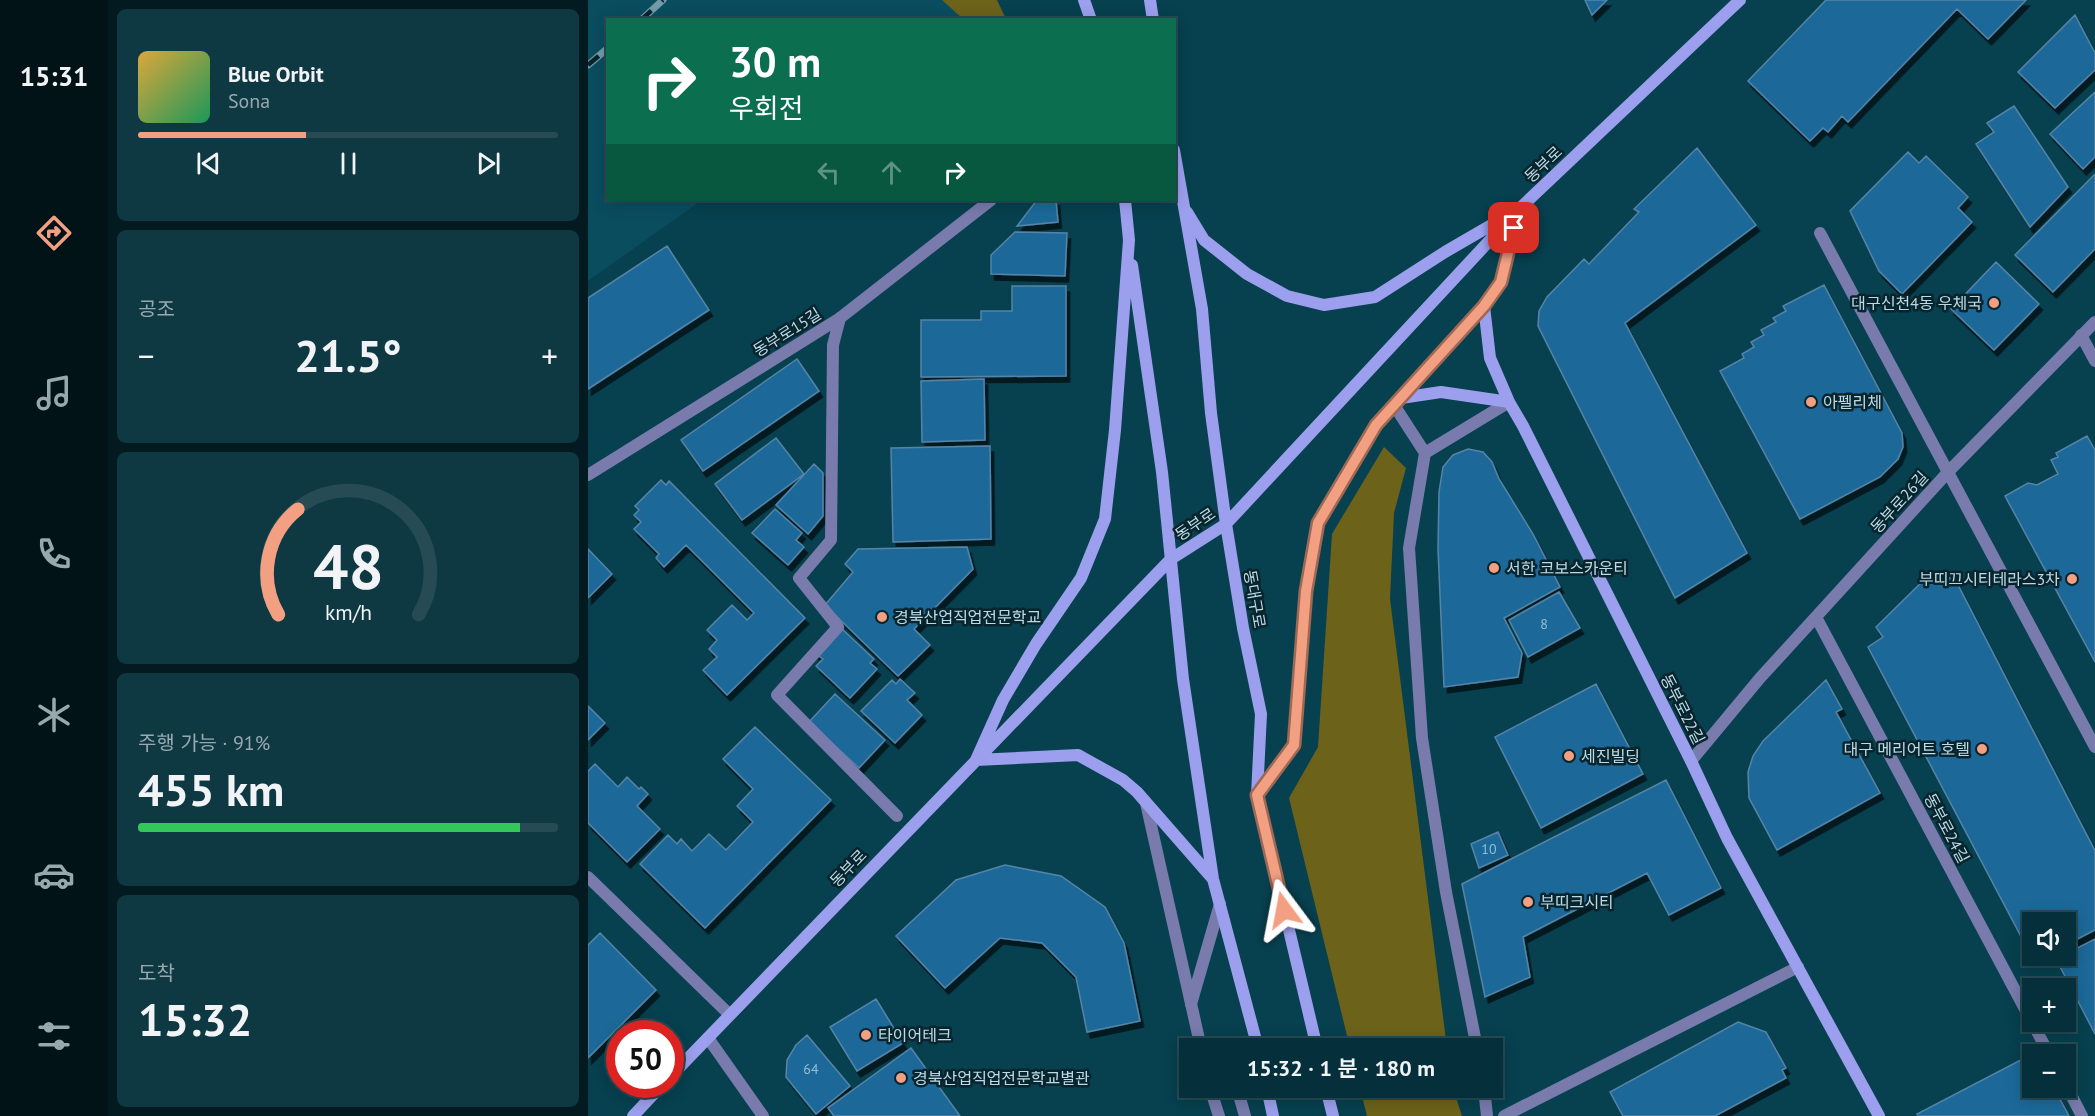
<!DOCTYPE html>
<html lang="ko">
<head>
<meta charset="utf-8">
<style>
	:root { --surface:#05303b; --page:#0e3842; --text:#f1f3f6; --muted:#97a9af; --line:#264b55; --accent:#f2a081 }
	body { margin:0; font-family:"PT Sans","Noto Sans KR",sans-serif; background:var(--page); color:var(--text); height:100vh; display:flex; flex-direction:column; font-size:22px; white-space:nowrap }
	* { box-sizing:border-box; margin:0 }
	p { font-size:20px; color:var(--muted) }
	.icon { flex:none; width:33px; height:33px; fill:none; stroke:currentColor; stroke-width:2; stroke-linecap:round; stroke-linejoin:round }
	.map { position:relative; flex:1; overflow:hidden }
	.panel { display:flex; flex-direction:column; gap:9px; padding:9px; background:#031a20; width:480px }
	.panel>* { flex:none }
	.hud { position:absolute; left:18px; top:18px; width:570px; height:183px; border-radius:0px; box-shadow:0 3px 15px #0003,0 0 0 2px var(--line); background:#0b6e4f; color:#fff; overflow:hidden }
	.buttons { position:absolute; left:1434px; top:912px; display:grid; gap:12px }
	.buttons a { display:grid; place-items:center; width:54px; height:54px; border-radius:0px; background:var(--surface); box-shadow:0 3px 15px #0003,0 0 0 2px var(--line); font-size:30px }
	.speed { position:absolute; left:18px; top:1020px; display:flex; gap:12px; font-size:30px; font-weight:700; text-align:center }
	.speed>* { display:grid; place-content:center; width:78px; height:78px; border-radius:50%; background:var(--surface); box-shadow:0 3px 15px #0003,0 0 0 2px var(--line); line-height:1 }
	.speed .limit { border:9px solid #d22; background:#fff; color:#111 }
	.pin { position:absolute; display:grid; place-items:center; width:51px; height:51px; color:#fff; margin:-26px; border-radius:12px; box-shadow:0 3px 9px #0006 }
	.me { position:absolute; width:66px; margin:-33px; rotate:347deg; stroke-linejoin:round; filter:drop-shadow(0 0 4px #0008) }
	.turn { display:flex; align-items:center; gap:21px; height:126px; padding:0 24px; font-size:27px }
	.turn .icon { width:78px; height:78px; stroke-width:2.5 }
	.turn b { display:block; font-size:42px; line-height:51px }
	.lanes { display:flex; align-items:center; height:57px; padding:0 24px; background:#0003; justify-content:center; gap:30px; direction:ltr }
	.lanes .off { opacity:.35 }
	.big { font-size:45px; font-weight:600; line-height:1.1 }
	.panel .widget { flex:1; display:flex; flex-direction:column; justify-content:center; gap:9px; min-width:0; padding:0 21px; border-radius:9px; background:var(--page) }
	.panel .dial { align-items:center; gap:0 }
	.dial svg { height:156px; overflow:visible; fill:none; stroke:var(--line); stroke-width:7; stroke-linecap:round; text-anchor:middle }
	.dial text { fill:var(--text); stroke:none }
	.song { display:flex; align-items:center; gap:18px }
	.cover { width:72px; height:72px; border-radius:9px; background:linear-gradient(135deg,hsl(40 70% 55%),hsl(150 70% 35%)) }
	.played { height:6px; border-radius:3px; background:linear-gradient(90deg,var(--accent) 40%,var(--line) 40%) }
	.keys { display:flex; justify-content:space-around; direction:ltr }
	.heat { display:flex; justify-content:space-between; align-items:center; font-size:33px; direction:ltr }
	.charge { height:9px; border-radius:4px; background:linear-gradient(90deg,#34c759 91%,var(--line) 0) }
	.trip { position:absolute; left:591px; top:1038px; width:324px; height:60px; border-radius:0px; background:var(--surface); box-shadow:0 3px 15px #0003,0 0 0 2px var(--line); font-weight:600; line-height:60px; text-align:center }
	main { display:flex; flex:1; min-height:0 }
	.tab-bar { display:flex; flex-direction:column; width:108px; justify-content:space-around; align-items:center; background:#021318; color:var(--muted) }
	.tab-bar .icon { width:42px; height:42px }
	.tab-bar .active { color:var(--accent) }
	.tab-bar b { font-size:27px; color:var(--text) }
	.map>svg:first-child { display:block }
	.built { fill:#0a4d5f }
	.green { fill:#6c621a }
	.building { fill:#1d6999; stroke:#5584a7; stroke-width:1.5; filter:url(#shadow) }
	.lines { fill:none; stroke-linecap:round; stroke-linejoin:round }
	.lane { stroke:#787bac; stroke-width:12 }
	.street { stroke:#787bac; stroke-width:12 }
	.secondary { stroke:#9c9fed; stroke-width:12 }
	.rail-casing { stroke:#719ba8; stroke-width:7 }
	.rail { stroke:#08242d; stroke-width:4.5; stroke-dasharray:14; stroke-linecap:butt }
	.route-casing { stroke:#9d6854; stroke-width:15 }
	.route { stroke:#f2a081; stroke-width:10 }
	.poi-dot { fill:#f2a081; stroke:#08242d; stroke-width:2 }
	.labels { text-anchor:middle; dominant-baseline:central; stroke-width:5; stroke-linejoin:round; paint-order:stroke }
	.number-label { font-size:14px; fill:#94bed3 }
	.street-label { font-size:16px; fill:#bbdae6; stroke:#08242d }
	.poi-label { font-size:16px; fill:#bbdae6; stroke:#08242d; text-anchor:start }
</style>
</head>
<body>
<main>
<nav class="tab-bar">
<b>15:31</b>
<svg class="icon active" aria-label="directions" viewBox="0 0 24 24"><path d="M12 3l9 9-9 9-9-9zM9 14v-3h6M13 9l2 2-2 2"/></svg>
<svg class="icon" aria-label="music" viewBox="0 0 24 24"><path d="M9 18V5l10-2v13"/><circle cx="6" cy="18" r="3"/><circle cx="16" cy="16" r="3"/></svg>
<svg class="icon" aria-label="phone" viewBox="0 0 24 24"><path d="M5 4h4l2 5-3 2q2 4 5 5l2-3 5 2v4C11 20 4 13 5 4z"/></svg>
<svg class="icon" aria-label="climate" viewBox="0 0 24 24"><path d="M12 3v18M4 7l16 10M4 17L20 7"/></svg>
<svg class="icon" aria-label="car" viewBox="0 0 24 24"><path d="M5 17H2v-5l4-1 3-4h7l3 4 3 1v5h-3M9 17h6M6 11h13"/><circle cx="7" cy="17" r="2"/><circle cx="17" cy="17" r="2"/></svg>
<svg class="icon" aria-label="filters" viewBox="0 0 24 24"><path d="M4 7h16M4 17h16"/><circle cx="9" cy="7" r="2"/><circle cx="15" cy="17" r="2"/></svg>
</nav>
<section class="panel">
<div class="widget">
<div class="song"><i class="cover"></i><div><b>Blue Orbit</b><p>Sona</p></div></div>
<div class="played"></div>
<div class="keys"><svg class="icon" aria-label="previous" viewBox="0 0 24 24"><path d="M18 5L8 12l10 7zM5 5v14"/></svg><svg class="icon" aria-label="pause" viewBox="0 0 24 24"><path d="M8 5v14M16 5v14"/></svg><svg class="icon" aria-label="next" viewBox="0 0 24 24"><path d="M6 5l10 7-10 7zM19 5v14"/></svg></div>
</div>
<div class="widget"><p>공조</p>
<div class="heat"><a>−</a><b class="big">21.5°</b><a>+</a></div>
</div>
<div class="widget dial"><svg viewBox="0 0 100 80">
<path d="M14 69A42 42 0 1 1 86 69"/>
<path d="M14 69A42 42 0 0 1 24 15" stroke="#f2a081"/>
<text x="50" y="56" font-size="32" font-weight="700">48</text>
<text x="50" y="72" font-size="11">km/h</text>
</svg></div>
<div class="widget"><p>주행 가능 · 91%</p><b class="big">455 km</b><div class="charge"></div></div>
<div class="widget"><p>도착</p><b class="big">15:32</b></div>
</section>
<div class="map">
<svg width="1507" height="1116" viewBox="0 0 1507 1116">
	<defs>
		<filter id="shadow"><feDropShadow dx="3.5" dy="6" stdDeviation="0" flood-color="#0009"/></filter>
	</defs>
	<rect width="100%" height="100%" fill="#07404f"/>
	<path class="built" d="M 0,0 L 393,0 L 366,19 L 20,20 L 20,200 L 114,200 L 0,281 Z"/>
	<path class="green" d="M 354,0 L 409,0 L 418,19 L 375,19 Z
		M 796,447 L 818,468 L 806,513 L 802,599 L 859,1048 L 762,1048 L 701,798 L 730,747 L 744,534 Z
		M 772,1088 L 865,1088 L 874,1116 L 779,1116 Z"/>
	<path class="building" d="M 997,0 L 1019,0 L 1004,15 Z
		M 1238,0 L 1438,0 L 1400,39 L 1369,9 L 1260,122 L 1254,116 L 1240,132 L 1235,128 L 1222,141 L 1160,81 Z
		M 1487,15 L 1507,53 L 1507,70 L 1467,108 L 1430,72 Z
		M 1507,92 L 1507,157 L 1495,169 L 1462,134 Z
		M 1426,106 L 1480,187 L 1442,227 L 1388,144 L 1406,132 L 1399,123 Z
		M 1109,148 L 1168,225 L 1037,323 L 1159,553 L 1087,598 L 950,326 L 951,311 L 959,297 L 996,259 L 1001,264 L 1051,212 L 1046,209 Z
		M 1320,152 L 1331,163 L 1338,156 L 1380,197 L 1370,208 L 1384,222 L 1314,294 L 1291,271 L 1262,211 Z
		M 1507,174 L 1507,249 L 1465,292 L 1427,255 Z
		M 449,200 L 468,200 L 470,222 L 429,226 Z
		M 427,232 L 479,233 L 477,276 L 403,274 L 403,255 Z
		M 79,246 L 121,310 L 0,389 L 0,298 Z
		M 1408,262 L 1451,304 L 1406,350 L 1363,309 Z
		M 1236,285 L 1314,433 L 1315,447 L 1310,459 L 1292,477 L 1212,519 L 1132,371 L 1156,358 L 1154,354 L 1166,347 L 1163,342 L 1176,335 L 1173,330 L 1188,322 L 1185,318 L 1198,311 L 1195,306 Z
		M 424,286 L 478,286 L 478,376 L 333,377 L 333,320 L 393,320 L 393,311 L 424,311 Z
		M 209,359 L 231,391 L 115,471 L 93,440 Z
		M 396,379 L 397,440 L 334,442 L 333,381 Z
		M 1499,436 L 1507,450 L 1507,662 L 1417,496 L 1440,483 L 1449,485 L 1470,474 L 1463,460 L 1470,457 L 1468,453 Z
		M 188,438 L 216,474 L 154,520 L 127,484 Z
		M 402,446 L 403,539 L 305,542 L 303,448 Z
		M 880,449 L 895,452 L 904,462 L 911,479 L 945,534 L 972,587 L 916,618 L 934,653 L 930,677 L 856,687 L 850,549 L 851,492 L 855,467 L 865,455 Z
		M 226,464 L 235,473 L 235,516 L 220,534 L 188,505 Z
		M 73,480 L 78,485 L 81,481 L 217,618 L 139,695 L 115,670 L 129,657 L 121,649 L 129,640 L 119,630 L 144,605 L 159,620 L 166,613 L 98,545 L 76,567 L 68,558 L 71,554 L 46,529 L 53,522 L 46,515 L 51,510 L 47,506 Z
		M 187,509 L 214,533 L 208,540 L 216,547 L 200,565 L 164,533 Z
		M 379,547 L 385,569 L 326,629 L 342,645 L 310,676 L 237,605 L 265,572 L 257,564 L 270,549 Z
		M 0,549 L 24,574 L 0,598 Z
		M 1356,574 L 1369,583 L 1507,851 L 1507,930 L 1478,945 L 1478,922 L 1444,922 L 1444,956 L 1457,956 L 1446,961 L 1280,647 L 1295,637 L 1288,627 L 1341,575 Z
		M 971,592 L 992,628 L 940,657 L 921,620 Z
		M 252,627 L 286,659 L 282,663 L 289,669 L 262,698 L 228,666 L 235,659 L 227,653 Z
		M 312,679 L 327,693 L 319,700 L 334,715 L 307,743 L 273,711 L 304,680 L 308,684 Z
		M 1238,680 L 1254,709 L 1248,712 L 1292,793 L 1189,850 L 1161,798 L 1160,772 L 1165,756 L 1175,741 Z
		M 1008,684 L 1055,774 L 953,828 L 907,737 Z
		M 247,694 L 297,740 L 271,768 L 221,722 Z
		M 0,706 L 17,723 L 0,740 Z
		M 167,727 L 243,800 L 117,928 L 52,864 L 80,835 L 89,844 L 93,839 L 104,851 L 121,834 L 138,850 L 165,822 L 149,806 L 165,789 L 135,759 Z
		M 7,764 L 30,787 L 39,777 L 51,789 L 53,787 L 60,794 L 49,806 L 72,829 L 39,862 L 0,823 L 0,771 Z
		M 1078,780 L 1133,888 L 1081,915 L 1059,873 L 935,937 L 942,977 L 897,997 L 874,884 Z
		M 910,832 L 920,855 L 891,868 L 883,844 Z
		M 417,865 L 473,876 L 517,907 L 536,943 L 552,1021 L 499,1032 L 488,977 L 454,943 L 412,938 L 357,988 L 308,936 L 368,880 Z
		M 12,933 L 68,990 L 0,1058 L 0,945 Z
		M 1507,939 L 1507,1034 L 1468,959 Z
		M 288,999 L 315,1043 L 269,1071 L 242,1027 Z
		M 1150,1022 L 1178,1032 L 1198,1068 L 1194,1070 L 1198,1078 L 1127,1116 L 1035,1116 L 1022,1092 Z
		M 219,1035 L 262,1086 L 228,1114 L 198,1077 L 199,1060 L 208,1045 Z
		M 323,1048 L 372,1116 L 246,1116 L 240,1108 Z
		M 1448,1052 L 1449,1054 L 1444,1054 L 1444,1088 L 1466,1088 L 1481,1116 L 1330,1116 L 1329,1114 Z"/>
	<g class="lines">
		<path class="lane" d="M 252,318 L 245,345 L 243,540 L 211,578 L 250,627 L 189,695 L 309,816
			M 1493,335 L 1507,361
			M 0,877 L 141,1014
			M 603,1004 L 632,904
			M 649,1088 L 657,1116
			M 916,1116 L 1210,967"/>
		<path class="street" d="M 1232,233 L 1507,747
			M 806,405 L 837,453
			M 0,475 L 252,318 L 403,200
			M 1228,617 L 1461,1054
			M 1103,761 L 1172,678 L 1361,471 L 1507,322
			M 558,803 L 613,1048
			M 120,1038 L 175,1116
			M 889,1048 L 858,892 L 834,738 L 821,548 L 837,453 L 921,402
			M 1478,1085 L 1494,1116
			M 622,1088 L 631,1116
			M 896,1088 L 899,1116"/>
		<path class="secondary" d="M 496,0 L 503,20
			M 562,0 L 565,20
			M 586,150 L 614,309 L 623,413 L 638,524 L 655,628 L 673,714 L 669,795 L 729,1048
			M 537,200 L 541,240 L 527,430 L 517,519 L 493,578 L 448,644 L 415,700 L 388,760 L 490,755 L 535,780 L 549,792 L 625,879
			M 599,212 L 616,240 L 659,274 L 699,296 L 736,305 L 787,297 L 857,252 L 919,216
			M 544,265 L 574,472 L 595,679 L 625,879 L 670,1048
			M 896,306 L 902,358 L 921,402 L 935,426 L 1103,761 L 1139,838 L 1291,1116
			M 813,398 L 853,392 L 921,402
			M 669,794 L 706,745 L 718,591 L 730,523 L 788,425 L 896,306 L 913,282 L 929,212
			M 82,1077 L 583,559 L 638,524 L 930,210 L 1152,0
			M 679,1088 L 685,1116
			M 738,1088 L 745,1116
			M 45,1116 L 75,1084"/>
		<defs>
			<path id="rail" d="M 53,20 L 75,0
				M 0,65 L 20,48"/>
		</defs>
		<use href="#rail" class="rail-casing"/>
		<use href="#rail" class="rail"/>
	</g>
	<g class="lines">
		<defs>
			<path id="route" d="M 696,910 L 669,795 L 706,745 L 718,591 L 730,523 L 788,425 L 896,306 L 913,282 L 926,228"/>
		</defs>
		<use href="#route" class="route-casing"/>
		<use href="#route" class="route"/>
	</g>
	<g class="poi-dot">
		<circle cx="1406" cy="303" r="6"/>
		<circle cx="1223" cy="402" r="6"/>
		<circle cx="906" cy="568" r="6"/>
		<circle cx="1484" cy="579" r="6"/>
		<circle cx="294" cy="617" r="6"/>
		<circle cx="1394" cy="749" r="6"/>
		<circle cx="981" cy="756" r="6"/>
		<circle cx="940" cy="902" r="6"/>
		<circle cx="278" cy="1035" r="6"/>
		<circle cx="313" cy="1078" r="6"/>
	</g>
	<g class="labels">
		<g class="number-label">
			<text x="956" y="624">8</text>
			<text x="901" y="849">10</text>
			<text x="223" y="1069">64</text>
		</g>
		<g class="street-label">
			<text transform="translate(955 164) rotate(-43)">동부로</text>
			<text transform="translate(199 332) rotate(-32)">동부로15길</text>
			<text transform="translate(1311 502) rotate(-48)">동부로26길</text>
			<text transform="translate(607 524) rotate(-34)">동부로</text>
			<text transform="translate(667 599) rotate(80)">동대구로</text>
			<text transform="translate(1095 709) rotate(63)">동부로22길</text>
			<text transform="translate(1359 828) rotate(62)">동부로24길</text>
			<text transform="translate(260 868) rotate(-46)">동부로</text>
		</g>
		<g class="poi-label">
			<text x="1394" y="303" text-anchor="end">대구신천4동 우체국</text>
			<text x="1235" y="402">아펠리체</text>
			<text x="918" y="568">서한 코보스카운티</text>
			<text x="1472" y="579" text-anchor="end">부띠끄시티테라스3차</text>
			<text x="306" y="617">경북산업직업전문학교</text>
			<text x="1382" y="749" text-anchor="end">대구 메리어트 호텔</text>
			<text x="993" y="756">세진빌딩</text>
			<text x="952" y="902">부띠크시티</text>
			<text x="290" y="1035">타이어테크</text>
			<text x="325" y="1078">경북산업직업전문학교별관</text>
		</g>
	</g>
</svg>
<div class="buttons">
<a><svg class="icon" aria-label="sound" viewBox="0 0 24 24"><path d="M4 9h4l5-4v14l-5-4H4zM17 9q2 3 0 6"/></svg></a>
<a>+</a>
<a>−</a>
</div>
<div class="speed"><div class="limit">50</div></div>
<div class="pin" style="left:926px;top:228px;background:#d93025"><svg class="icon" aria-label="arrive" viewBox="0 0 24 24"><path d="M6 21V4h12l-3 4 3 4H6"/></svg></div>
<svg class="me" style="left:696px;top:910px" viewBox="-20 -20 40 40"><path d="M0-17L14 15 0 8-14 15z" fill="#f2a081" stroke="#fff" stroke-width="4"/></svg>
<div class="trip">15:32 · 1 분 · 180 m</div>
<div class="hud">
<div class="turn"><svg class="icon" aria-label="right" viewBox="0 0 24 24"><path d="M7 20v-9h11M14 6l5 5-5 5"/></svg><div><b>30 m</b>우회전</div></div>
<div class="lanes"><svg class="icon off" aria-label="left" viewBox="0 0 24 24"><path d="M17 20v-9H6M10 6l-5 5 5 5"/></svg><svg class="icon off" aria-label="ahead" viewBox="0 0 24 24"><path d="M12 20V5M6 11l6-6 6 6"/></svg><svg class="icon" aria-label="right" viewBox="0 0 24 24"><path d="M7 20v-9h11M14 6l5 5-5 5"/></svg></div>
</div>
</div>
</main>
</body>
</html>
